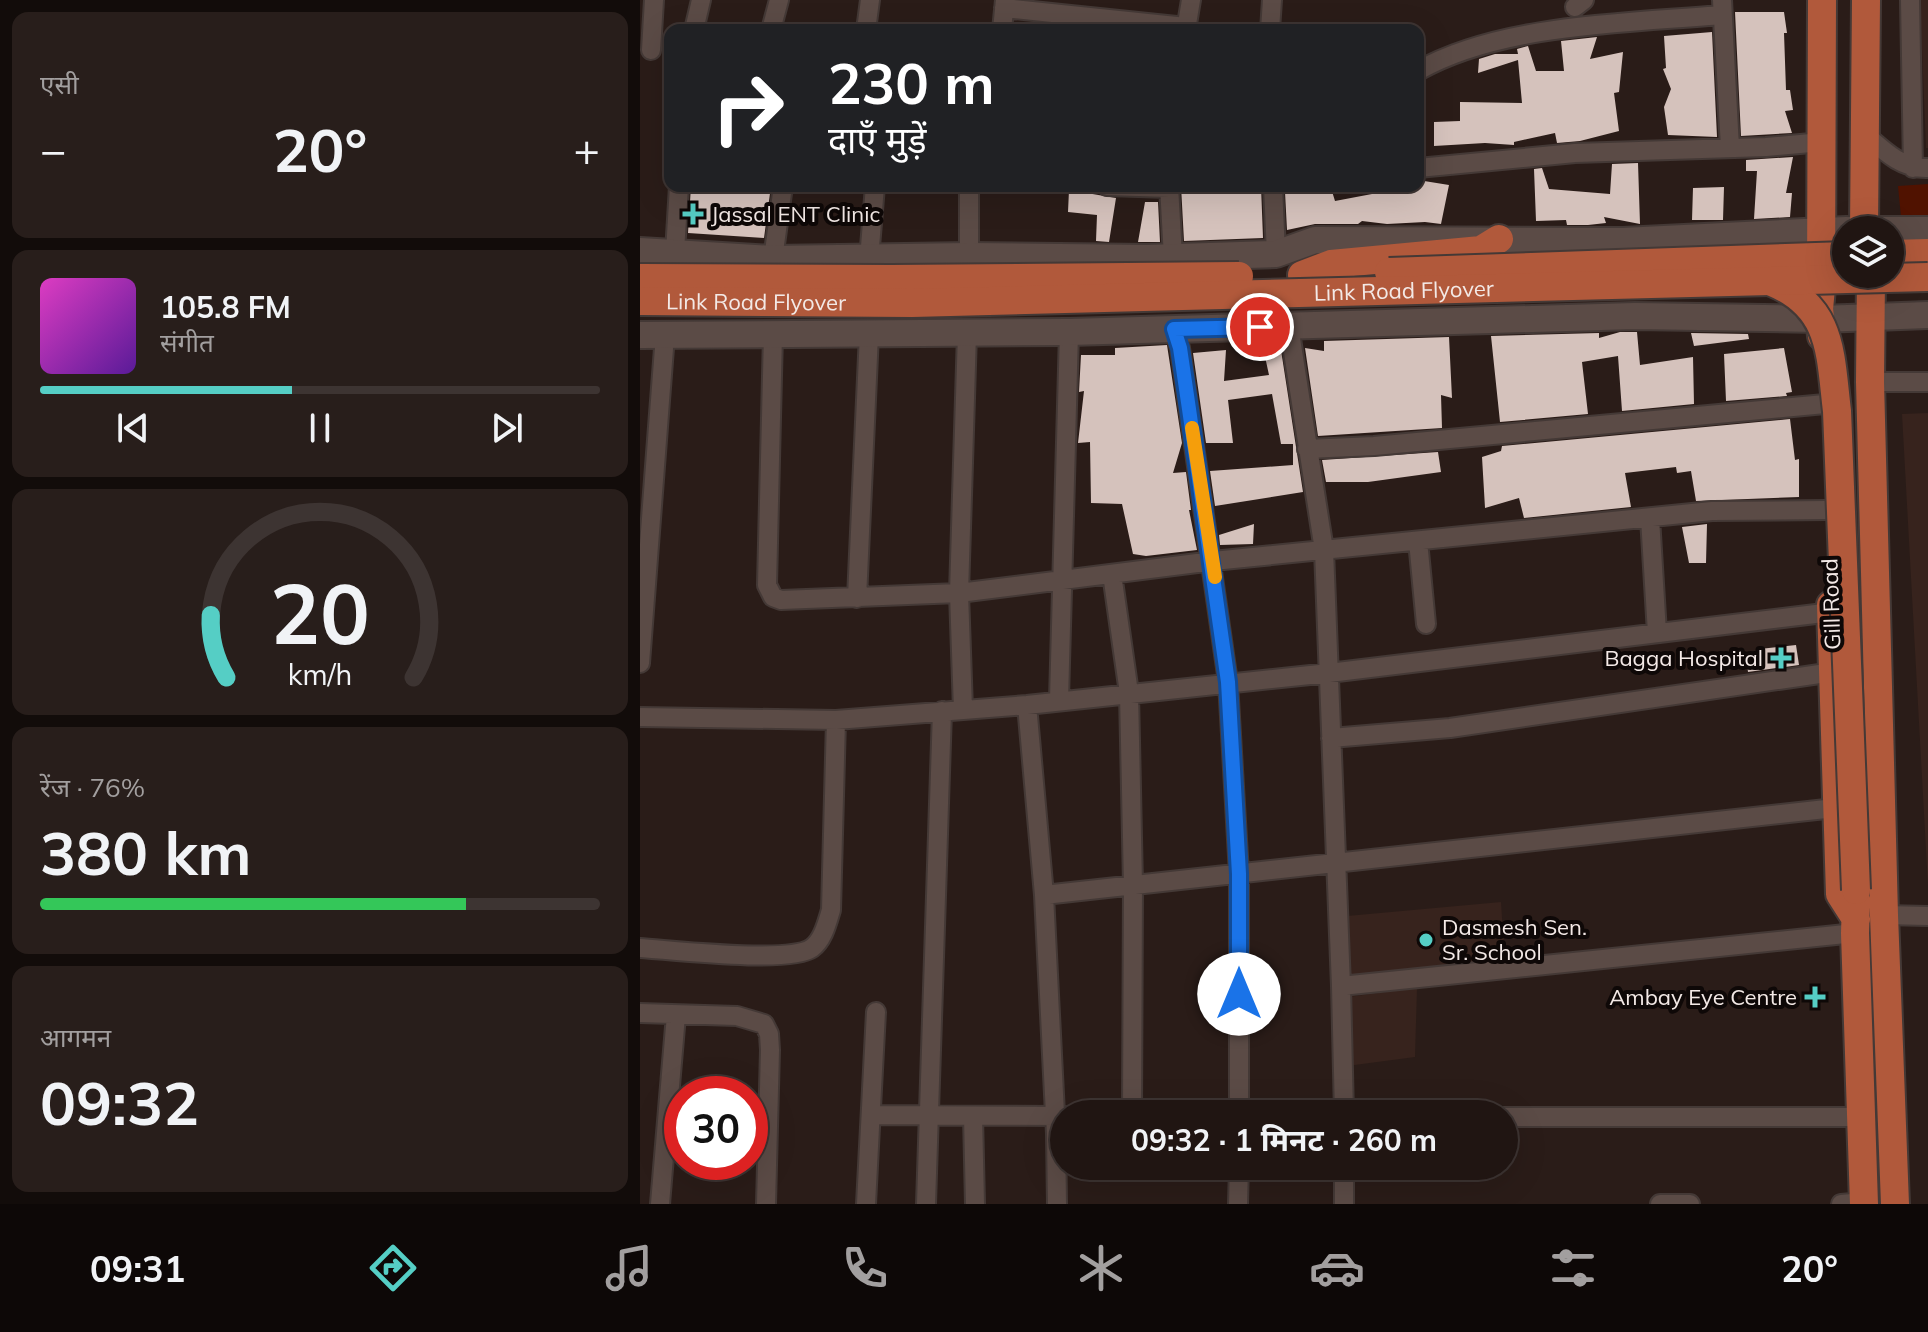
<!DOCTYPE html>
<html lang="hi">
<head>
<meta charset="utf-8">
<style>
	:root { --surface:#201512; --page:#281e1b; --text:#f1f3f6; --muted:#a29f9f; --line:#3d3432; --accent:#55cec5 }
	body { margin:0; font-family:Mulish,"Noto Sans Devanagari",sans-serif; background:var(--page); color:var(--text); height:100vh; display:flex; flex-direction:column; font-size:30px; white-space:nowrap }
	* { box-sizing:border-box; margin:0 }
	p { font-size:26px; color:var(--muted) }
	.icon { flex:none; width:44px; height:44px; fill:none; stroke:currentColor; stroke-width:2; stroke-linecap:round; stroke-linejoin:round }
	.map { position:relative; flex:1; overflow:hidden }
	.panel { display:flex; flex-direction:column; gap:12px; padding:12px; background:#120c0a; width:640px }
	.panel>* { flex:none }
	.hud { position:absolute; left:24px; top:24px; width:760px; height:168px; border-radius:16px; box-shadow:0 8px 32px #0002,0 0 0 2px var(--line); background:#202124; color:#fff; overflow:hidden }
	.tools { position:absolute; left:1192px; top:216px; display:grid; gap:16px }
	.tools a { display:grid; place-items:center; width:72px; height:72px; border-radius:50%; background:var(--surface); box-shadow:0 8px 32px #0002,0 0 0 2px var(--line); font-size:40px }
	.speed { position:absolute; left:24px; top:1076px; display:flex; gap:16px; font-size:40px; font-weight:700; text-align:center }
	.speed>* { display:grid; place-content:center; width:104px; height:104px; border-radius:50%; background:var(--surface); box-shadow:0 8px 32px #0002,0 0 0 2px var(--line); line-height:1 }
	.speed .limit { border:12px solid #d22; background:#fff; color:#111 }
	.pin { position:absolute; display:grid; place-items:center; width:68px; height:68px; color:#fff; margin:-34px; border:4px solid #fff; border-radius:50%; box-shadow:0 2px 8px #0007 }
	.me { position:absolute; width:88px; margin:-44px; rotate:0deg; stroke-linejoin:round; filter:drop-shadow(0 0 6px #0008) }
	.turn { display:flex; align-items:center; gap:28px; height:168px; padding:0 32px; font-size:36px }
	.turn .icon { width:104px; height:104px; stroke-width:2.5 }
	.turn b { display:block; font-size:56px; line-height:68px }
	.big { font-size:60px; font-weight:700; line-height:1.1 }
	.panel .tile { flex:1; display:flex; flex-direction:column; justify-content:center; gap:12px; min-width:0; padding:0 28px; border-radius:16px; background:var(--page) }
	.panel .dial { align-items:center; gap:0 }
	.dial svg { height:208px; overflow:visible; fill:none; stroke:var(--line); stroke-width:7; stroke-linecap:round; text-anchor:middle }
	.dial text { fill:var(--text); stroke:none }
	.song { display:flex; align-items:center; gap:24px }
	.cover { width:96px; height:96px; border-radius:12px; background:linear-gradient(135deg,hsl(310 70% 55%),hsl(270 70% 35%)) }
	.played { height:8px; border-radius:4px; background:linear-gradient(90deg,var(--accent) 45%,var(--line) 45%) }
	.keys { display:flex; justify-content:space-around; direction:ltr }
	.heat { display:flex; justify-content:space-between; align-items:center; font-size:44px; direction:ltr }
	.charge { height:12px; border-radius:6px; background:linear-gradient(90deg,#34c759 76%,var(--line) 0) }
	.trip { position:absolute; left:410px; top:1100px; width:468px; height:80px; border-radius:40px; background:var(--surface); box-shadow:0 8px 32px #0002,0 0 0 2px var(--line); font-weight:700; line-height:80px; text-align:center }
	.menu { display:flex; height:128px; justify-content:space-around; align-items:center; background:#0d0807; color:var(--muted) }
	.menu .icon { width:56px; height:56px }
	.menu .on { color:var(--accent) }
	.menu b { font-size:36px; color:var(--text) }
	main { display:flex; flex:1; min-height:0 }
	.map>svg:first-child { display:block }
	.built { fill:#37231d }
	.park { fill:#501200 }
	.building { fill:#d5c2bc }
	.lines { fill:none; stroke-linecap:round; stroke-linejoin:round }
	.street-casing { stroke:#443936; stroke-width:22 }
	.secondary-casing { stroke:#443936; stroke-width:30 }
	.primary-casing { stroke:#443936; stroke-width:32 }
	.street { stroke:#5b4b46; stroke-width:18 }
	.secondary { stroke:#5b4b46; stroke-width:26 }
	.primary { stroke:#b1593b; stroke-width:28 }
	.primary-bridge-casing { stroke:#443936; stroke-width:32; stroke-linecap:butt }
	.primary-bridge { stroke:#b1593b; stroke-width:28 }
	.route-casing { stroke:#114b97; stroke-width:20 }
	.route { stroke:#1a73e8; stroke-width:14 }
	.slow { stroke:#f59e0b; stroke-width:14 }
	.poi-dot { fill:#55cec5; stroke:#0e0807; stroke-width:3 }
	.labels { text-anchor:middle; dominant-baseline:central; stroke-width:8; stroke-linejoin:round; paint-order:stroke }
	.poi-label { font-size:22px; fill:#f3e9e6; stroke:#0e0807; text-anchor:start }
	.street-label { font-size:22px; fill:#f3e9e6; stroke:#0e0807 }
</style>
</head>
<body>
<main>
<section class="panel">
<div class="tile"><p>एसी</p>
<div class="heat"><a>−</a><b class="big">20°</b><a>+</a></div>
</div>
<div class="tile">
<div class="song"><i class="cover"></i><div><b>105.8 FM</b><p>संगीत</p></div></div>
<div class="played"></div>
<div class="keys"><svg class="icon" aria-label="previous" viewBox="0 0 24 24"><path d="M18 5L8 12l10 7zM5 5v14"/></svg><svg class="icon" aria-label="pause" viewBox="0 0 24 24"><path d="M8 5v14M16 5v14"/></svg><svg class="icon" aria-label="next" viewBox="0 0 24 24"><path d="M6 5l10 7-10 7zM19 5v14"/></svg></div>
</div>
<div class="tile dial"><svg viewBox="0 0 100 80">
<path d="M14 69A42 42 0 1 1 86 69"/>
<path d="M14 69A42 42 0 0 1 8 45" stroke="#55cec5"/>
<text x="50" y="56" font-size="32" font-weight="700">20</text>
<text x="50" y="72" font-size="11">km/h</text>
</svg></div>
<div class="tile"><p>रेंज · 76%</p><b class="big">380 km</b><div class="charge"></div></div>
<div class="tile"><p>आगमन</p><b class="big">09:32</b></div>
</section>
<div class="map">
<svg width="1288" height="1204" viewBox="0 0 1288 1204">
	<rect width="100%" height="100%" fill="#2a1c18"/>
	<path class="built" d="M 1280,0 L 1288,0 L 1288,148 L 1286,148 Z
		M 1288,413 L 1288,886 L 1262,414 Z
		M 861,902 L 865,964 L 710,979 L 707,916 Z
		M 777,988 L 775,1057 L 707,1066 L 708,997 Z"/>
	<path class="park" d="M 1288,184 L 1288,216 L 1261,217 L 1258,186 Z"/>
	<path class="building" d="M 1095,12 L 1144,12 L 1147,33 L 1144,33 L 1146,90 L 1150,90 L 1153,110 L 1145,111 L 1152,133 L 1101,136 Z
		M 1072,32 L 1077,137 L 1028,135 L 1024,107 L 1031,89 L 1023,69 L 1026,68 L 1024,36 Z
		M 957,37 L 950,59 L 983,52 L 979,92 L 974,93 L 979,131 L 940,141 L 917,143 L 915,133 L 874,142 L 874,145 L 845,143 L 794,146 L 794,122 L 820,121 L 820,102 L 882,103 L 878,60 L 838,73 L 839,59 L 855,54 L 878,54 L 877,49 L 888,46 L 896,71 L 924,71 L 921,41 Z
		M 1153,157 L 1146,193 L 1152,193 L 1150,217 L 1114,219 L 1117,171 L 1106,171 L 1106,160 Z
		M 998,163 L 1000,224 L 964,217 L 966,223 L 948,225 L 927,225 L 926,220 L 896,221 L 894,169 L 902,168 L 909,189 L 970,194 L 972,164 Z
		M 778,180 L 809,185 L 801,224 L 785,222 L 747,224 L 722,221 L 718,224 L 675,224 L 647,230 L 645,192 L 675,192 L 674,187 L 691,188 L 695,201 L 732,194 L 757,194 L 756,186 L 778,186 Z
		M 51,186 L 131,186 L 124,238 L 48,233 Z
		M 541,186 L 621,186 L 623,238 L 544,241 Z
		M 1084,187 L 1083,220 L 1052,220 L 1053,188 Z
		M 429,190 L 476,198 L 469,242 L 456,241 L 457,215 L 428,212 Z
		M 505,202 L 518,202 L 520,242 L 498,242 Z
		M 980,332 L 997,332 L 1000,365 L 1053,357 L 1054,404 L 982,411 L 978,356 L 942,362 L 948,414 L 860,422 L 851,336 L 959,333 L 959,338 Z
		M 1051,333 L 1108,334 L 1109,339 L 1054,346 Z
		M 809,337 L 812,398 L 801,395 L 802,428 L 678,436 L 665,348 L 684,351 L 684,341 Z
		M 527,345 L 542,443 L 533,473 L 546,472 L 551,510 L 549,510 L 557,550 L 506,556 L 493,554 L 482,504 L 451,503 L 450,442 L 438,443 L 444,391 L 439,392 L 441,355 L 475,355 L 475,348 Z
		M 1144,348 L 1152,392 L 1146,393 L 1147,396 L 1086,401 L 1084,354 Z
		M 586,350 L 584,381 L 629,375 L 624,352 L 641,350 L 663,492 L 575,506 L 570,471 L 653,465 L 653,444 L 641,444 L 632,394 L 588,400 L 593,443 L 566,443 L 553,353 Z
		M 1150,419 L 1155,460 L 1159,459 L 1159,497 L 1056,501 L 1051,471 L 1037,473 L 1036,467 L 985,473 L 991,507 L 884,518 L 879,498 L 845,508 L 842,457 L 861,451 L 862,446 Z
		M 798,452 L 801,472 L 728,482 L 686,482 L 682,460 Z
		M 614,524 L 613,544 L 580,545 L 579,535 Z
		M 1067,524 L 1066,563 L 1049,563 L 1042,527 Z
		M 1156,645 L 1159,665 L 1108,672 L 1106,657 L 1121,655 L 1120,649 Z"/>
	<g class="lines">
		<defs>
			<path id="street" d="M 1082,0 L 1090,148
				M 1270,0 L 1273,168
				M 935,7 L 944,0
				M 364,8 L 546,27
				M 54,30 L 61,0
				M 131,30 L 139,0
				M 226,30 L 230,0
				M 362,30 L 365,0
				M 546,30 L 551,0
				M 630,30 L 632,0
				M 11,50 L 14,0
				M 778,71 C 860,24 989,23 1082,15
				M 1226,135 C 1244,151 1262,169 1288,168
				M 778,168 L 935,153 L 1126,147 L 1182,142
				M 329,186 L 329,256
				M 467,186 L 529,188
				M 529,186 L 533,257
				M 633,186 L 636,254
				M 35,252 L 39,186
				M 133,259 L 143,186
				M 229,259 L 235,186
				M 649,326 L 684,550 L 701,986 L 704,1114
				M 534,329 L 540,348 L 588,682 L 599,874 L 599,1114
				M 133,334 L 127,585 L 133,597 L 141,600 L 319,593 L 573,561 L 1072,511 L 1187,510
				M 1230,382 L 1288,382
				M 667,449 L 734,446 L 1185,404
				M 1010,518 L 1017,633
				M 778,541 L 786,624
				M 472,574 L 489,693 L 493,885 L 492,1114
				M 217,598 L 229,334
				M 0,663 L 25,335
				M 419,700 L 429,332
				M 387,705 L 404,895 L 416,1134 L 417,1204
				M 323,710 L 319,593 L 327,333
				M 0,717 L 196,720 L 387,705 L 689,673 L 1192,612
				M 691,738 L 810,728 L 1193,672
				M 404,895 L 1195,808
				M 1244,915 L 1288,916
				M 0,948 C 32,950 149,964 172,948 C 183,940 187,923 191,910 L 196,720
				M 701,986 L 1215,933
				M 0,1013 L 97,1016 L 124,1024 L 129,1034 L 130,1050 L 126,1204
				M 231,1115 L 424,1116
				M 333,1116 L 335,1204
				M 864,1117 L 1222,1117
				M 704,1166 L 704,1204
				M 20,1204 L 36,1015
				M 226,1204 L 236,1012
				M 286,1204 L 302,711
				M 598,1204 L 599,1166
				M 1020,1204 L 1050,1204
				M 1201,1204 L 1224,1202"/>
			<path id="secondary" d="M 1209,230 L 1288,230
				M 0,251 L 133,259 L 329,256 L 507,258 L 636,254 L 675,240 L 983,241 L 1206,230
				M 0,335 L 429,332 L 995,316 L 1181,319 L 1288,315"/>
			<path id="primary" d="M 1224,230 L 1226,0
				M 1250,254 L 1288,253
				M 1231,274 L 1230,382 L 1244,915 L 1255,1204
				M 662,275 L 691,264 L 841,250 L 859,239
				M 1182,336 L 1179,309 L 1181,288 L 1182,0
				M 1191,605 L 1200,894 L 1216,919
				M 1216,901 L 1215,933 L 1224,1204"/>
		</defs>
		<use href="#street" class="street-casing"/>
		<use href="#secondary" class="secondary-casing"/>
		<use href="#primary" class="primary-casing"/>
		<use href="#street" class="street"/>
		<use href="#secondary" class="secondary"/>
		<use href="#primary" class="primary"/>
		<defs>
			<g id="primary-bridge">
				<path d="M 749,272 L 1206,256"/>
				<path d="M 0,278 L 251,279 L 599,276"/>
				<path d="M 1132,282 C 1193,307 1190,354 1197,411 L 1216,890"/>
				<path id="s1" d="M 0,301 L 272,303 L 1288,277"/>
			</g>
		</defs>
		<use href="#primary-bridge" class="primary-bridge-casing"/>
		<use href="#primary-bridge" class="primary-bridge"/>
	</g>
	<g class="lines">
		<defs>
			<path id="route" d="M 599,994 L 599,874 L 588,682 L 549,409 L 540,348 L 534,329 L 620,327"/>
		</defs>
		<use href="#route" class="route-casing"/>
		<use href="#route" class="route"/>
		<path class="slow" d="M 552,428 L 575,577"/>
	</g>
	<g class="poi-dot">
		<path d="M49 202h8v8h8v8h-8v8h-8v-8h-8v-8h8z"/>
		<path d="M1137 646h8v8h8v8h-8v8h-8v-8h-8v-8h8z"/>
		<circle cx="786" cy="940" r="8"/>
		<path d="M1171 985h8v8h8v8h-8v8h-8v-8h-8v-8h8z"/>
	</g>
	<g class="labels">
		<g class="poi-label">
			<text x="71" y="214">Jassal ENT Clinic</text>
			<text x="1123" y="658" text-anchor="end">Bagga Hospital</text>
			<text x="802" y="927">Dasmesh Sen.<tspan x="802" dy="25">Sr. School</tspan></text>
			<text x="1157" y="997" text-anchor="end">Ambay Eye Centre</text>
		</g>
		<g class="street-label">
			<text stroke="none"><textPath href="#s1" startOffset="764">Link Road Flyover</textPath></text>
			<text stroke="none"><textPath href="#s1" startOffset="116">Link Road Flyover</textPath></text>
			<text transform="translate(1191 604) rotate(-92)">Gill Road</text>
		</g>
	</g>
</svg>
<div class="tools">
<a><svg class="icon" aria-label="layers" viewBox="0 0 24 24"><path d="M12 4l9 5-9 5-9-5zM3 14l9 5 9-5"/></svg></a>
</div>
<div class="speed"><div class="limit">30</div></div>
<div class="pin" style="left:620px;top:327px;background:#d93025"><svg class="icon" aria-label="arrive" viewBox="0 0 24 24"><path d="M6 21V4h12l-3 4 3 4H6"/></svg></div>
<svg class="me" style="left:599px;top:994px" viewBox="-20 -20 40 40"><circle r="19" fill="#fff"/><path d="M0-13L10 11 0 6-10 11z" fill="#1a73e8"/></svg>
<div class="trip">09:32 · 1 मिनट · 260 m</div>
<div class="hud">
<div class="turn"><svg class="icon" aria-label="right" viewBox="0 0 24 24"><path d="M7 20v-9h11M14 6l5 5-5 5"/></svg><div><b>230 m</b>दाएँ मुड़ें</div></div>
</div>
</div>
</main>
<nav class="menu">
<b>09:31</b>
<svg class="icon on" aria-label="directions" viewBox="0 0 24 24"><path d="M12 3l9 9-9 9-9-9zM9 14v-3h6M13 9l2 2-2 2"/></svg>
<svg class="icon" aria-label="music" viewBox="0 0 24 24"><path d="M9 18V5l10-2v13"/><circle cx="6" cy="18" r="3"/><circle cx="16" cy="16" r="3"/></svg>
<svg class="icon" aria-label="phone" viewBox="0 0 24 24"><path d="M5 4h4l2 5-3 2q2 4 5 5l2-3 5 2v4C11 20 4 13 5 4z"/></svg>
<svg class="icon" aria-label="climate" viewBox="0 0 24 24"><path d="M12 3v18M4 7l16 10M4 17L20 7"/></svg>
<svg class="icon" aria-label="car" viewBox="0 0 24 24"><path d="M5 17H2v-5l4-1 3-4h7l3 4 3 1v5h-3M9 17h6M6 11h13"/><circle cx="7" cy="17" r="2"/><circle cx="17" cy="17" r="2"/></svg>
<svg class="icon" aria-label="filters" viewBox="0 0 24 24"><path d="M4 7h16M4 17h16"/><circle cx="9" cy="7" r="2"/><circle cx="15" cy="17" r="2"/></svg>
<b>20°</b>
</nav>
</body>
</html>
